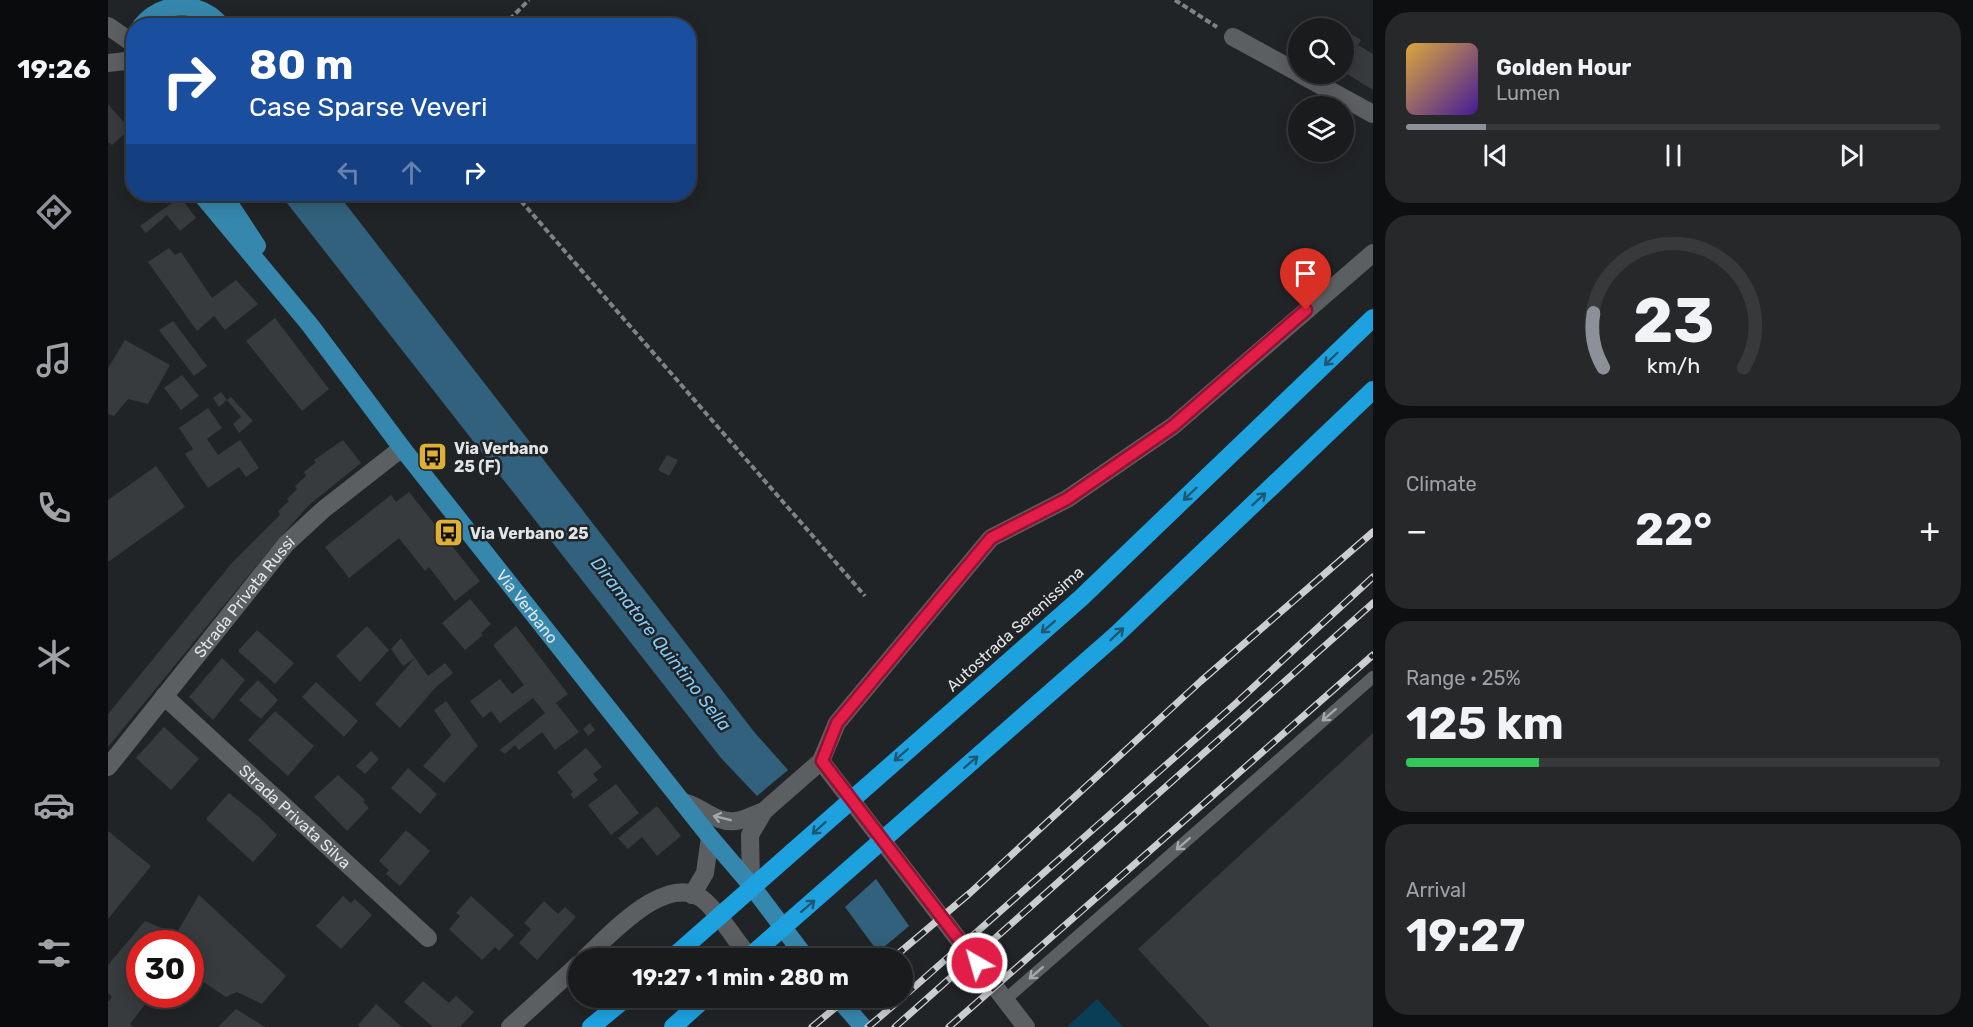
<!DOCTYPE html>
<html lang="en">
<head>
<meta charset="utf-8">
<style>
	:root { --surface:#191b1d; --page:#26282a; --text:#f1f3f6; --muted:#9fa1a4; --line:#37393b; --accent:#8c9099 }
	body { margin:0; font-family:Rubik,sans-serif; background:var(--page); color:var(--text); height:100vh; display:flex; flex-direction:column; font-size:22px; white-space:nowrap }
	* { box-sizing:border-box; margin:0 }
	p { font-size:20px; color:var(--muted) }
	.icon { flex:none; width:33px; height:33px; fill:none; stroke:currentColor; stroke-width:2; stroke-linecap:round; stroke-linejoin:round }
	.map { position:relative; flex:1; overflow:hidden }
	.side { display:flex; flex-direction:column; gap:12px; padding:12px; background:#0e0f10; width:600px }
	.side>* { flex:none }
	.banner { position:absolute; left:18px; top:18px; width:570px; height:183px; border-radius:24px; box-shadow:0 3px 15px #0003,0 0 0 2px var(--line); background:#1a4fa0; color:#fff; overflow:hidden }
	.buttons { position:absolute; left:1180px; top:18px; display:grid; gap:12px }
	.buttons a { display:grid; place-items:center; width:66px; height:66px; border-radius:50%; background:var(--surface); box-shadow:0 3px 15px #0003,0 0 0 2px var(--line); font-size:30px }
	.speed { position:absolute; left:18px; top:930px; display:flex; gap:12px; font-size:30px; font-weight:700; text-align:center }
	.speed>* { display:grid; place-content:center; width:78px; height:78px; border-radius:50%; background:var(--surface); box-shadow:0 3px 15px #0003,0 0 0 2px var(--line); line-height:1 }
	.speed .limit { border:9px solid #d22; background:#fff; color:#111 }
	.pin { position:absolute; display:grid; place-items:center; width:51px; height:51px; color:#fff; margin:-62px -26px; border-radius:50% 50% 50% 0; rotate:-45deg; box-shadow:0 0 6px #0007 }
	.pin .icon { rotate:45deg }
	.me { position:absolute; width:66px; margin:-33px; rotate:322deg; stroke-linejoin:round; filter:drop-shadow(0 0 4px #0008) }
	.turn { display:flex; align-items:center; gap:21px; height:126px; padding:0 24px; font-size:27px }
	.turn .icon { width:78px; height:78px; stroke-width:2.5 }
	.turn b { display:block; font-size:42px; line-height:51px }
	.lanes { display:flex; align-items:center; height:57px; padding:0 24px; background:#0003; justify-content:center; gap:30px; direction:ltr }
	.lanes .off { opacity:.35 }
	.big { font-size:45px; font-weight:700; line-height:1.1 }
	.side .card { flex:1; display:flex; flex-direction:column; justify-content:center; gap:9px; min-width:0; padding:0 21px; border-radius:24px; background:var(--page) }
	.side .dial { align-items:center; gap:0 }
	.dial svg { height:156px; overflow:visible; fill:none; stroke:var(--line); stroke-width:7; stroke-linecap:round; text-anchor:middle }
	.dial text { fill:var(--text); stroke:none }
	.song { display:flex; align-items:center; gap:18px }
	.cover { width:72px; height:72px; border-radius:9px; background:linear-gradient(135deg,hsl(40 70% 55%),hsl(260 70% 35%)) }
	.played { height:6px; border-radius:3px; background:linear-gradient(90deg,var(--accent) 15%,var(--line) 15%) }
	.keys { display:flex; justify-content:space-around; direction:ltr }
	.heat { display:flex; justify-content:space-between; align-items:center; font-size:33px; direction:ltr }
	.charge { height:9px; border-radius:4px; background:linear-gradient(90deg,#34c759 25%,var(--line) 0) }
	.trip { position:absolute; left:460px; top:948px; width:345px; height:60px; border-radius:30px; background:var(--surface); box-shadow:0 3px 15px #0003,0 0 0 2px var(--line); font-weight:700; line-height:60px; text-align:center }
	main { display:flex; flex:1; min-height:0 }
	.dock { display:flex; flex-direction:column; width:108px; justify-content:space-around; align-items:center; background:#0a0b0c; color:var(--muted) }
	.dock .icon { width:42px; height:42px }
	.dock .on { color:var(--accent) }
	.dock b { font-size:27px; color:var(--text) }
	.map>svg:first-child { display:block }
	.green { fill:#0a3e57 }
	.water { fill:#31617c }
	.building { fill:#373b3e }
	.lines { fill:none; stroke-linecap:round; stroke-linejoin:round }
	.path { stroke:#808385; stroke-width:4; stroke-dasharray:6 3; stroke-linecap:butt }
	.lane { stroke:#5b5f62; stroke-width:12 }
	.street { stroke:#5b5f62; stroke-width:18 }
	.secondary { stroke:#5b5f62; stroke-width:18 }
	.primary { stroke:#3687ad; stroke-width:18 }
	.highway { stroke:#1da2df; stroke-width:18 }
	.rail-casing { stroke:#cbcecf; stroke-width:7 }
	.rail { stroke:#212427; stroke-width:4.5; stroke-dasharray:14; stroke-linecap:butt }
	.oneway { stroke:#1f5671 }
	.oneway2 { stroke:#a5a9ab }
	.route-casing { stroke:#92132f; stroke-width:15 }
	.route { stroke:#e11d48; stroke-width:10 }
	.labels { text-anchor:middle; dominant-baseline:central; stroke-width:5; stroke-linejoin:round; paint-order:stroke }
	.poi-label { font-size:16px; font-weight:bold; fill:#e2e5e6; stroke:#212427; text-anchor:start }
	.street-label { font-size:16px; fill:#e2e5e6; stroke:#212427 }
	.water-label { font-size:18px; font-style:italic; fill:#81ccf9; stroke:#212427 }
</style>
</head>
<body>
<main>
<nav class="dock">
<b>19:26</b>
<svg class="icon on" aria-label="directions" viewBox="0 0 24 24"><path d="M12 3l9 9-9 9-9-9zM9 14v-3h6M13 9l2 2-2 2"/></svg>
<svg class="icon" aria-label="music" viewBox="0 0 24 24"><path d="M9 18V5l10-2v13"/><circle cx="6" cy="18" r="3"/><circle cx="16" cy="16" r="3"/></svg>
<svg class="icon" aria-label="phone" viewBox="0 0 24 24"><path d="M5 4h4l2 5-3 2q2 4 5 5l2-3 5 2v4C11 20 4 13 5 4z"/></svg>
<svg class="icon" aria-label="climate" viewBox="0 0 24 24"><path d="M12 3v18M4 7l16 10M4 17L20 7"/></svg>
<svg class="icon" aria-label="car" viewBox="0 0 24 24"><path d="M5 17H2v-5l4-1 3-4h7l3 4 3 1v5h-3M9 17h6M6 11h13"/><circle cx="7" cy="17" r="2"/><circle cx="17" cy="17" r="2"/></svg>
<svg class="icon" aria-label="filters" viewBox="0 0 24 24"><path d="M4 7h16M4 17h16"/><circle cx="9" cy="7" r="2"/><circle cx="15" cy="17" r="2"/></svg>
</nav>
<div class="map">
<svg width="1265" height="1027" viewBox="0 0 1265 1027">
	<rect width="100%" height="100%" fill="#212427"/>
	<path class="green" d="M 72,17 L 82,18 L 95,25 L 52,25 L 62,19 Z
		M 989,999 L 1015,1027 L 959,1027 Z"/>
	<path class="water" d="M 172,194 L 230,194 L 647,733 L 680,770 L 649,796 L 613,758 Z
		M 768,879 L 801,926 L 770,952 L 737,907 Z"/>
	<path class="building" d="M 1236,30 L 1253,40 L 1250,45 L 1265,54 L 1265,90 L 1236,72 Z
		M 0,104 L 22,129 L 4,145 L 0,142 Z
		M 72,197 L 88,218 L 72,231 L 59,215 L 38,233 L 32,226 Z
		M 61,248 L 67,255 L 73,252 L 104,298 L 128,280 L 150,304 L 117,330 L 106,316 L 89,331 L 40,262 Z
		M 167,318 L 221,389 L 194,411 L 138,341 Z
		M 65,321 L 99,366 L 86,376 L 51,330 Z
		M 17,340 L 62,365 L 40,404 L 20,399 L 6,416 L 0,414 L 0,368 Z
		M 74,375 L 91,396 L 73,410 L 56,388 Z
		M 113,392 L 119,400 L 111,407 L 105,398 Z
		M 123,397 L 145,421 L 131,433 L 125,424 L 133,417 L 119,400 Z
		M 100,408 L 114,428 L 99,439 L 110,455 L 132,440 L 151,468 L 138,477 L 131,467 L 100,488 L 77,454 L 85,449 L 71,428 Z
		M 235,440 L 253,463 L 201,505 L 167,543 L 0,747 L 0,714 L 123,564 L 172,515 L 170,511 L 181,501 L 179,499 L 189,489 L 187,486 L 198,476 L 196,472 L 208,462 L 206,460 Z
		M 559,455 L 570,460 L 561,476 L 550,470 Z
		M 48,466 L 77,507 L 0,562 L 0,500 Z
		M 301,492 L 372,581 L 347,601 L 321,567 L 317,571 L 291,538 L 241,578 L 217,547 L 283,495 L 288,502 Z
		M 362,599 L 383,624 L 373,633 L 375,635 L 357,650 L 334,623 Z
		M 259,626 L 281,650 L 252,682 L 228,656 Z
		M 408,626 L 460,694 L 448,703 L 471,732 L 447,750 L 434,732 L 411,750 L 407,745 L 397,754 L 392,750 L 437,713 L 425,698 L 392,723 L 383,711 L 375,718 L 362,701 L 392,679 L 404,694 L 416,685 L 385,645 Z
		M 149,630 L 186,663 L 167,684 L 130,651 Z
		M 293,638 L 307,658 L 295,666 L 283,649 Z
		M 114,658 L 137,680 L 105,720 L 81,697 Z
		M 307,658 L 320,676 L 337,663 L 345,673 L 328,687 L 292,728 L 267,704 Z
		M 150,680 L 170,700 L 153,719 L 131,700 Z
		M 208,682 L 250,721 L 236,737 L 194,697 Z
		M 338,701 L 370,746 L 336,783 L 315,766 L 343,735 L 326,710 Z
		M 167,711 L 206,746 L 180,776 L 140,740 Z
		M 482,723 L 487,730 L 480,736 L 475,729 Z
		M 56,727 L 91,759 L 63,790 L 28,758 Z
		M 1265,733 L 1265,1027 L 1102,1027 L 1030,949 Z
		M 478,748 L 494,767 L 485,774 L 490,780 L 466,799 L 462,794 L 465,792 L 449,772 Z
		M 263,751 L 271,759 L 257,774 L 248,766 Z
		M 300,768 L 329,794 L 312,814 L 283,788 Z
		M 230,775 L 257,800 L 255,802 L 261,808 L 239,831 L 206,797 Z
		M 508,784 L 531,813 L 503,835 L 480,805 Z
		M 121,793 L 152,818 L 169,835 L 145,862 L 98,819 Z
		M 549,806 L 573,836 L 549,856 L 534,837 L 520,849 L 510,838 Z
		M 298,830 L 322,851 L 292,886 L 278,874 L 281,870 L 271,861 Z
		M 0,831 L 43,866 L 0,919 Z
		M 91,895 L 178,976 L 154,1004 L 129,992 L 118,997 L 82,973 L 82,944 L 32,944 L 32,994 L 45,994 L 22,1024 L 25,1027 L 0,1027 L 0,1002 L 4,997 L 0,993 L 0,965 L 37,921 L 68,934 Z
		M 235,896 L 243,903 L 247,899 L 264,915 L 233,949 L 208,926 Z
		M 363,896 L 406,935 L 391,951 L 387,947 L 374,960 L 341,929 L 352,916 L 348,913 Z
		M 436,901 L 450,914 L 457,907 L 468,917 L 429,960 L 411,943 L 423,929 L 416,923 Z
		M 315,981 L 341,1003 L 348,996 L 366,1012 L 352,1027 L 325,1027 L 296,1002 Z
		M 268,1004 L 294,1027 L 252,1027 L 250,1025 Z
		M 128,1009 L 157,1027 L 110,1027 Z"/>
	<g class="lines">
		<path class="path" d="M 1067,0 L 1109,27
			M 395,26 L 421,0
			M 407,194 L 757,596"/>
		<path class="lane" d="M 897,1000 L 1265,677"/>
		<g class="street">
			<path d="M 1125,37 L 1191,73"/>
			<path d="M 0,63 L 26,60"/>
			<path d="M 1192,74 L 1265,114"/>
			<path id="s1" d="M 56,696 L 320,938"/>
			<path d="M 713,761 L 918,1027"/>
			<path id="s2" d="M 0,767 L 178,544 L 216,509 L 294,448"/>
			<path d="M 574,802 C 593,805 607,824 628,821 C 637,820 647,814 656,811 L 642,835 L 643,885"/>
			<path d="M 656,811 L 713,761 L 729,723 L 883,538 L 959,499 L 1065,426 L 1265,253"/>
			<path d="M 584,895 L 597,873 L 602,837"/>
			<path d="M 477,958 C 502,935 563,866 599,903 C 615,919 628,941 642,958"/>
			<path d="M 402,1027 L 471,964"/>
		</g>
		<path class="secondary" d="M 0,26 L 26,44"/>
		<g class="primary">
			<path d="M 33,26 C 55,0 92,0 114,26"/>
			<path id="s3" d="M 93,194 L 202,325 L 294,448 L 602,837 L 643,885 L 698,958"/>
			<path d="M 115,194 L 149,246"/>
			<path d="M 730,998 L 755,1027"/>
		</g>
		<path class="highway" d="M 564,958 L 973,598 L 1265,318
			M 640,958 L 1008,635 L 1265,390
			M 483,1027 L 518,998
			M 565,1027 L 597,998"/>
		<defs>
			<path id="rail" d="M 785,958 L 862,893 L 1093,681 L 1265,532
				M 795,997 L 1126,705 L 1265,577
				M 704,1027 L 739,998
				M 760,1027 L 794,998
				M 787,1027 L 1265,603
				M 841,1027 L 1265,655"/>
		</defs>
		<use href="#rail" class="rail-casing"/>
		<use href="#rail" class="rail"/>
	</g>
	<defs><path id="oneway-shaft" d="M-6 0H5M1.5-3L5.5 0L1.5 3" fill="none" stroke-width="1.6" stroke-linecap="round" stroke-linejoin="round" transform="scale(1.5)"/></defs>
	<g class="oneway">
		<use href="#oneway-shaft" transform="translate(1223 359) rotate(136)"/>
		<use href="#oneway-shaft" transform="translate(1082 494) rotate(136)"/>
		<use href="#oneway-shaft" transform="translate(1151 499) rotate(-43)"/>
		<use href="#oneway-shaft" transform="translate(940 627) rotate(139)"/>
		<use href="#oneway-shaft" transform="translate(1009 634) rotate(-43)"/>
		<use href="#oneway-shaft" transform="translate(793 755) rotate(139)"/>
		<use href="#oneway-shaft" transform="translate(863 762) rotate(-41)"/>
		<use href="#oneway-shaft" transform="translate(711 828) rotate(138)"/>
		<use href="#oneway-shaft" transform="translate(700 906) rotate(-41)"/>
	</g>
	<g class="oneway2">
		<use href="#oneway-shaft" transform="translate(1221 715) rotate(139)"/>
		<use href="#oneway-shaft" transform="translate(614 818) rotate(-166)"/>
		<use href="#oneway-shaft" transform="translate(1075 844) rotate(139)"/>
		<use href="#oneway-shaft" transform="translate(928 973) rotate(139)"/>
	</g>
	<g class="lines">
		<defs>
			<path id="route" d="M 869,963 L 714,761 L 729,723 L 883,538 L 959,499 L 1065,426 L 1198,310"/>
		</defs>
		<use href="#route" class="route-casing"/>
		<use href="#route" class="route"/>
	</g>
	<defs>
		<symbol id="bus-square" viewBox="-11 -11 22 22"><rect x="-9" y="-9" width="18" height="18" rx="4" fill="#e0b034" stroke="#212427"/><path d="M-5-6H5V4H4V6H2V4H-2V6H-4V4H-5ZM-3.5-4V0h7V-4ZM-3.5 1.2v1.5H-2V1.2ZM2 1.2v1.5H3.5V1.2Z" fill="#111"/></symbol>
	</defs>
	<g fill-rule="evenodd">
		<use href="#bus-square" x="308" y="440" width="33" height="33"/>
		<use href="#bus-square" x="324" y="516" width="33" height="33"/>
	</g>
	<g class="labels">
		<g class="poi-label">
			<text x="346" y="448">Via Verbano<tspan x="346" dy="18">25 (F)</tspan></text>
			<text x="362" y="533">Via Verbano 25</text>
		</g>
		<g class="street-label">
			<text stroke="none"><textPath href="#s2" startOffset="218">Strada Privata Russi</textPath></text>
			<text stroke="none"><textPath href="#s3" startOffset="526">Via Verbano</textPath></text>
			<text transform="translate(907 629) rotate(-42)">Autostrada Serenissima</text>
			<text stroke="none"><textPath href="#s1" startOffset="178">Strada Privata Silva</textPath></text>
		</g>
		<g class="water-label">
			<text transform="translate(553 644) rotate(52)">Diramatore Quintino Sella</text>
		</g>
	</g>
</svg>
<div class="buttons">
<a><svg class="icon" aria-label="search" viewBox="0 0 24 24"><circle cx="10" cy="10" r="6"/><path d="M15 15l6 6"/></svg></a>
<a><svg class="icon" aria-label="layers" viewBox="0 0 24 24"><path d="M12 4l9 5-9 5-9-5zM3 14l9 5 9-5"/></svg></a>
</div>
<div class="speed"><div class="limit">30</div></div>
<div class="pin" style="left:1198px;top:310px;background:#d93025"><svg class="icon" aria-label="arrive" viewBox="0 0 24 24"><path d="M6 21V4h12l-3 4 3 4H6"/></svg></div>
<svg class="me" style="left:869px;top:963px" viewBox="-20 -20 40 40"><circle r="17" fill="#e11d48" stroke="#fff" stroke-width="3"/><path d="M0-11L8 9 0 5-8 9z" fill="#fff"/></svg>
<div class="trip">19:27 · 1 min · 280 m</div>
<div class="banner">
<div class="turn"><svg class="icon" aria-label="right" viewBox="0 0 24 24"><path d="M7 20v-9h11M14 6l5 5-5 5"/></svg><div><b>80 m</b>Case Sparse Veveri</div></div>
<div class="lanes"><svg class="icon off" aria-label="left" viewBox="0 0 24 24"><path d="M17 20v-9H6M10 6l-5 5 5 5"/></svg><svg class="icon off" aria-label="ahead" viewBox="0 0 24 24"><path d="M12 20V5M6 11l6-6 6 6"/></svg><svg class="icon" aria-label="right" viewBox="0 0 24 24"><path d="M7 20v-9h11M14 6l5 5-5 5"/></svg></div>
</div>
</div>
<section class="side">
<div class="card">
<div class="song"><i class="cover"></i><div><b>Golden Hour</b><p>Lumen</p></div></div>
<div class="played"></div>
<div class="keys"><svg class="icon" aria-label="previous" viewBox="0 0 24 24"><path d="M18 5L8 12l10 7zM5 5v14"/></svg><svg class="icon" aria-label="pause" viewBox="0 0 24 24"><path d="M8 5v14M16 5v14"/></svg><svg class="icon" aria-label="next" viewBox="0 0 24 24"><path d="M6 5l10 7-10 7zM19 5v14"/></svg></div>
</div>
<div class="card dial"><svg viewBox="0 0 100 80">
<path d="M14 69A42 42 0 1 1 86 69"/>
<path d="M14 69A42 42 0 0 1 9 41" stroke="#8c9099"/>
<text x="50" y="56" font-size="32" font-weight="700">23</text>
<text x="50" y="72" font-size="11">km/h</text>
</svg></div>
<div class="card"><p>Climate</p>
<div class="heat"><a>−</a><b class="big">22°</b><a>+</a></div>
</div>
<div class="card"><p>Range · 25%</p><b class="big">125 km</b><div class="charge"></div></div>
<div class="card"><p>Arrival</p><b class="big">19:27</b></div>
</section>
</main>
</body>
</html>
